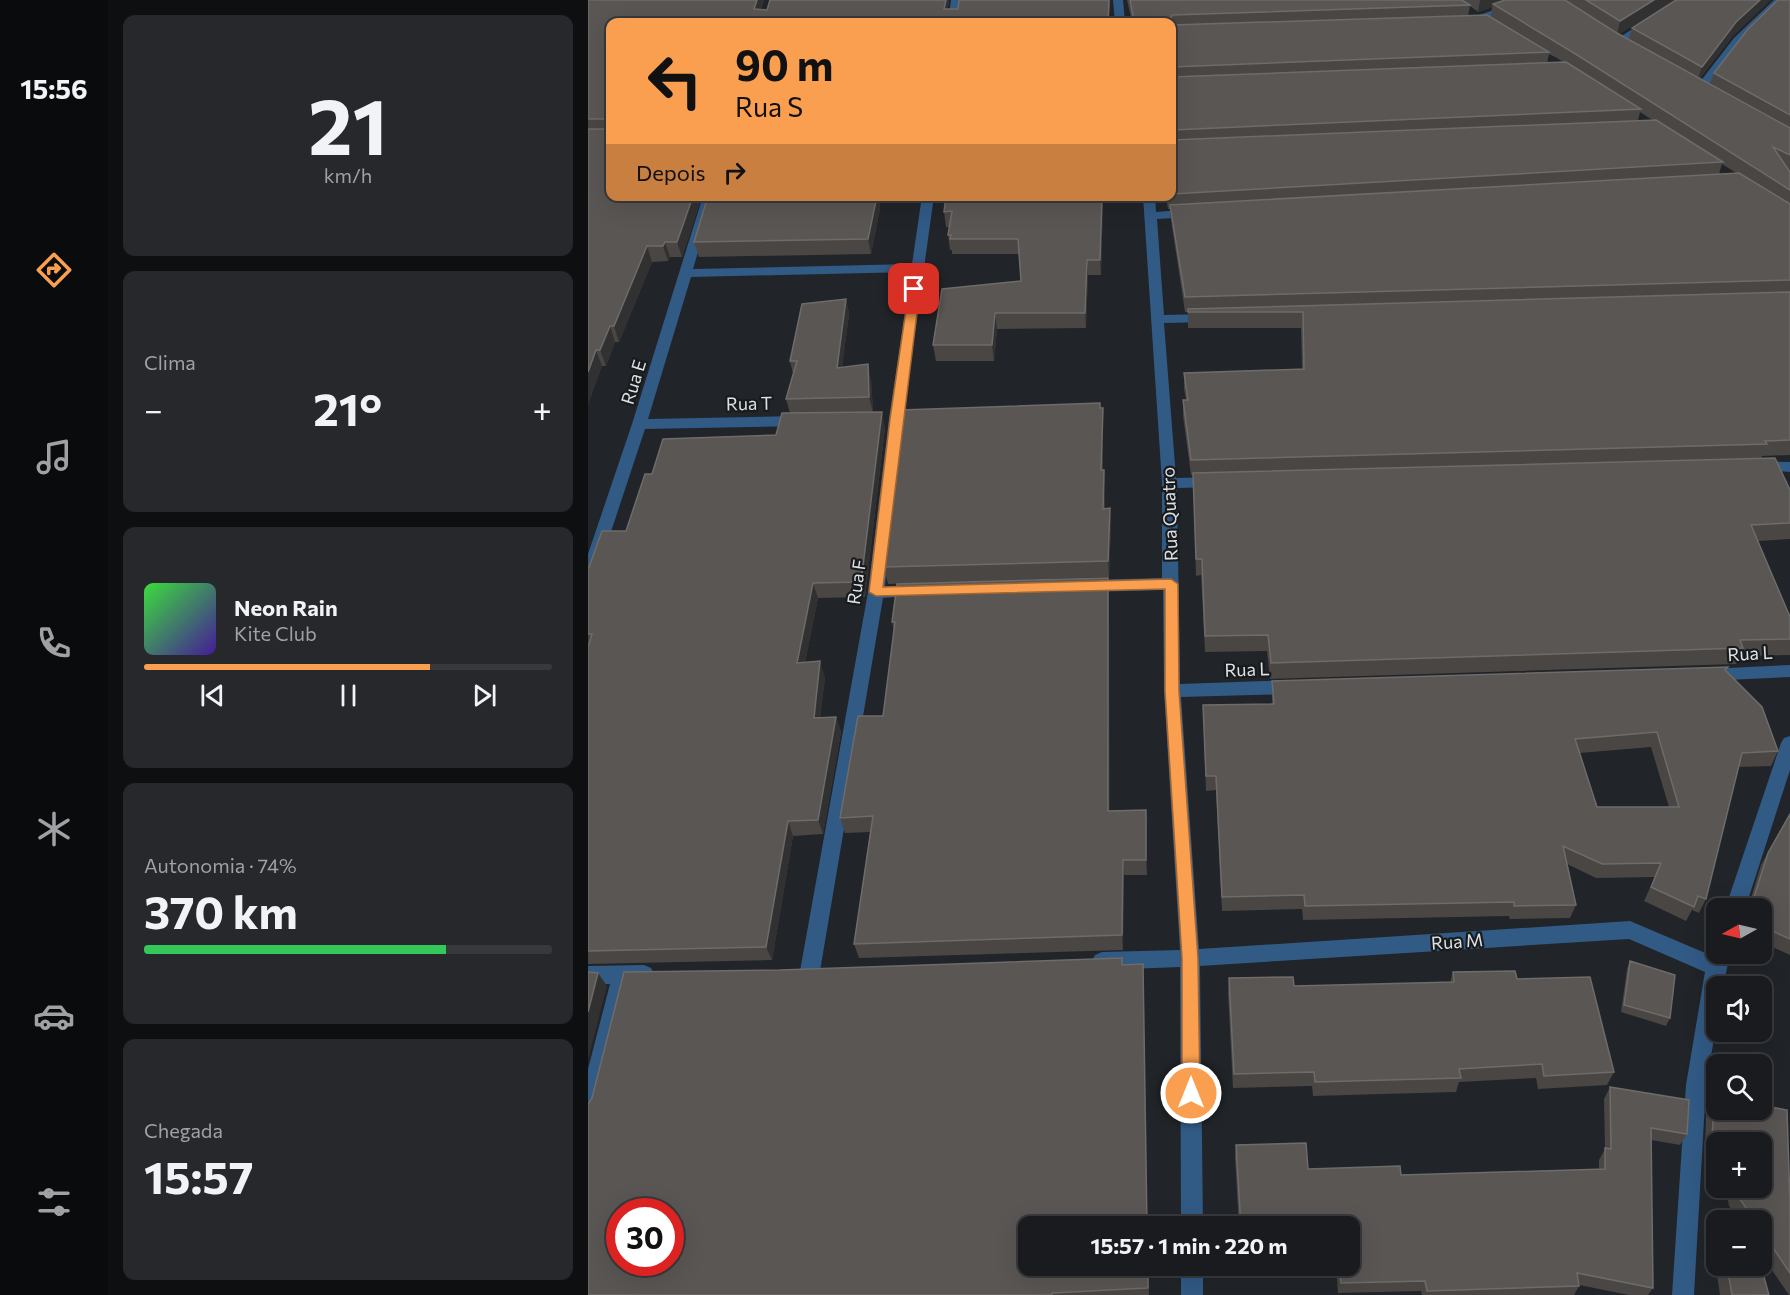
<!DOCTYPE html>
<html lang="pt">
<head>
<meta charset="utf-8">
<style>
	:root { --surface:#191b1e; --page:#26282b; --text:#f1f3f6; --muted:#9fa1a4; --line:#37393c; --accent:#fa9f4f }
	body { margin:0; font-family:Commissioner,sans-serif; background:var(--page); color:var(--text); height:100vh; display:flex; flex-direction:column; font-size:22px; white-space:nowrap }
	* { box-sizing:border-box; margin:0 }
	p { font-size:20px; color:var(--muted) }
	.icon { flex:none; width:33px; height:33px; fill:none; stroke:currentColor; stroke-width:2; stroke-linecap:round; stroke-linejoin:round }
	.map { position:relative; flex:1; overflow:hidden }
	.sheet { display:flex; flex-direction:column; gap:15px; padding:15px; background:#0e0f10; width:480px }
	.sheet>* { flex:none }
	.hud { position:absolute; left:18px; top:18px; width:570px; height:183px; border-radius:12px; box-shadow:0 6px 24px #0002,0 0 0 2px var(--line); background:#fa9f4f; color:#111; overflow:hidden }
	.needle { width:39px; rotate:262deg }
	.fabs { position:absolute; left:1118px; top:898px; display:grid; gap:12px }
	.fabs a { display:grid; place-items:center; width:66px; height:66px; border-radius:12px; background:var(--surface); box-shadow:0 6px 24px #0002,0 0 0 2px var(--line); font-size:30px }
	.speed { position:absolute; left:18px; top:1198px; display:flex; gap:12px; font-size:30px; font-weight:700; text-align:center }
	.speed>* { display:grid; place-content:center; width:78px; height:78px; border-radius:50%; background:var(--surface); box-shadow:0 6px 24px #0002,0 0 0 2px var(--line); line-height:1 }
	.speed .limit { border:9px solid #d22; background:#fff; color:#111 }
	.pin { position:absolute; display:grid; place-items:center; width:51px; height:51px; color:#fff; margin:-26px; border-radius:12px; box-shadow:0 3px 9px #0006 }
	.me { position:absolute; width:66px; margin:-33px; rotate:0deg; stroke-linejoin:round; filter:drop-shadow(0 0 4px #0008) }
	.turn { display:flex; align-items:center; gap:21px; height:126px; padding:0 30px; font-size:27px }
	.turn .icon { width:78px; height:78px; stroke-width:2.5 }
	.turn b { display:block; font-size:42px; line-height:51px }
	.then { display:flex; align-items:center; height:57px; padding:0 30px; background:#0003; gap:12px; font-size:22px }
	.big { font-size:45px; font-weight:700; line-height:1.1 }
	.sheet .card { flex:1; display:flex; flex-direction:column; justify-content:center; gap:9px; min-width:0; padding:0 21px; border-radius:12px; background:var(--page) }
	.sheet .dial { align-items:center; gap:0 }
	.dial b { font-size:78px; line-height:1 }
	.song { display:flex; align-items:center; gap:18px }
	.cover { width:72px; height:72px; border-radius:9px; background:linear-gradient(135deg,hsl(120 70% 55%),hsl(260 70% 35%)) }
	.played { height:6px; border-radius:3px; background:linear-gradient(90deg,var(--accent) 70%,var(--line) 70%) }
	.keys { display:flex; justify-content:space-around; direction:ltr }
	.heat { display:flex; justify-content:space-between; align-items:center; font-size:33px; direction:ltr }
	.charge { height:9px; border-radius:4px; background:linear-gradient(90deg,#34c759 74%,var(--line) 0) }
	.trip { position:absolute; left:430px; top:1216px; width:342px; height:60px; border-radius:12px; background:var(--surface); box-shadow:0 6px 24px #0002,0 0 0 2px var(--line); font-weight:700; line-height:60px; text-align:center }
	main { display:flex; flex:1; min-height:0 }
	.dock { display:flex; flex-direction:column; width:108px; justify-content:space-around; align-items:center; background:#0a0b0c; color:var(--muted) }
	.dock .icon { width:42px; height:42px }
	.dock .selected { color:var(--accent) }
	.dock b { font-size:27px; color:var(--text) }
	.map>svg:first-child { display:block }
	.lines { fill:none; stroke-linecap:round; stroke-linejoin:round }
	.minor { fill:#315a85; fill-rule:evenodd }
	.wall { fill:#494643; fill-rule:evenodd }
	.shaded-wall { fill:#323131 }
	.building { fill:#595654; stroke:#6e6c6a; stroke-width:1.5; fill-rule:evenodd }
	.route { fill:#fa9f4f; stroke:#a26733; stroke-width:1.5 }
	.labels { text-anchor:middle; dominant-baseline:central; stroke-width:4.5; stroke-linejoin:round; paint-order:stroke }
	.street-label { font-size:18px; fill:#dee0e2; stroke:#181b1e }
</style>
</head>
<body>
<main>
<nav class="dock">
<b>15:56</b>
<svg class="icon selected" aria-label="directions" viewBox="0 0 24 24"><path d="M12 3l9 9-9 9-9-9zM9 14v-3h6M13 9l2 2-2 2"/></svg>
<svg class="icon" aria-label="music" viewBox="0 0 24 24"><path d="M9 18V5l10-2v13"/><circle cx="6" cy="18" r="3"/><circle cx="16" cy="16" r="3"/></svg>
<svg class="icon" aria-label="phone" viewBox="0 0 24 24"><path d="M5 4h4l2 5-3 2q2 4 5 5l2-3 5 2v4C11 20 4 13 5 4z"/></svg>
<svg class="icon" aria-label="climate" viewBox="0 0 24 24"><path d="M12 3v18M4 7l16 10M4 17L20 7"/></svg>
<svg class="icon" aria-label="car" viewBox="0 0 24 24"><path d="M5 17H2v-5l4-1 3-4h7l3 4 3 1v5h-3M9 17h6M6 11h13"/><circle cx="7" cy="17" r="2"/><circle cx="17" cy="17" r="2"/></svg>
<svg class="icon" aria-label="filters" viewBox="0 0 24 24"><path d="M4 7h16M4 17h16"/><circle cx="9" cy="7" r="2"/><circle cx="15" cy="17" r="2"/></svg>
</nav>
<section class="sheet">
<div class="card dial"><b>21</b><p>km/h</p></div>
<div class="card"><p>Clima</p>
<div class="heat"><a>−</a><b class="big">21°</b><a>+</a></div>
</div>
<div class="card">
<div class="song"><i class="cover"></i><div><b>Neon Rain</b><p>Kite Club</p></div></div>
<div class="played"></div>
<div class="keys"><svg class="icon" aria-label="previous" viewBox="0 0 24 24"><path d="M18 5L8 12l10 7zM5 5v14"/></svg><svg class="icon" aria-label="pause" viewBox="0 0 24 24"><path d="M8 5v14M16 5v14"/></svg><svg class="icon" aria-label="next" viewBox="0 0 24 24"><path d="M6 5l10 7-10 7zM19 5v14"/></svg></div>
</div>
<div class="card"><p>Autonomia · 74%</p><b class="big">370 km</b><div class="charge"></div></div>
<div class="card"><p>Chegada</p><b class="big">15:57</b></div>
</section>
<div class="map">
<svg width="1202" height="1295" viewBox="0 0 1202 1295">
	<rect width="100%" height="100%" fill="#212428"/>
	<g class="lines">
		<path class="minor" d="M 363,0 L 373,0 L 370,22 L 360,22 Z
			M 525,0 L 535,0 L 537,22 L 527,22 Z
			M 934,0 L 949,0 L 892,20 L 883,18 Z
			M 1090,0 L 1102,0 L 1033,44 L 1024,42 Z
			M 1186,0 L 1197,0 L 1154,42 L 1116,91 L 1108,91 L 1108,87 L 1146,38 Z
			M 115,196 L 127,196 L 105,269 L 324,264 L 334,196 L 346,196 L 315,419 L 297,586 L 336,587 L 338,591 L 336,595 L 295,598 L 232,971 L 229,977 L 222,980 L 215,977 L 212,971 L 280,592 L 301,419 L 323,272 L 103,277 L 60,419 L 212,416 L 219,421 L 212,426 L 57,429 L 8,577 L 6,581 L 0,583 L 0,554 L 44,424 Z
			M 555,196 L 567,196 L 568,212 L 604,209 L 610,213 L 604,217 L 569,219 L 576,315 L 622,314 L 629,318 L 622,322 L 576,323 L 588,478 L 628,477 L 635,482 L 628,487 L 589,488 L 592,684 L 706,680 L 712,682 L 714,687 L 712,692 L 706,694 L 593,697 L 611,949 L 1042,921 L 1122,955 L 1128,947 L 1128,954 L 1142,954 L 1135,987 L 1128,987 L 1128,1027 L 1118,1085 L 1106,1295 L 1084,1295 L 1098,1085 L 1117,972 L 1041,939 L 612,966 L 615,1227 L 593,1227 L 592,967 L 514,970 L 507,967 L 504,961 L 507,955 L 514,952 L 592,950 L 576,691 L 575,590 L 500,592 L 494,590 L 492,586 L 494,582 L 500,580 L 574,578 L 574,483 Z
			M 1169,461 L 1202,462 L 1202,472 L 1164,469 L 1162,466 Z
			M 1202,665 L 1202,677 L 1119,681 L 1113,680 L 1111,675 L 1113,670 L 1119,669 Z
			M 1202,736 L 1202,770 L 1157,909 L 1137,909 L 1193,743 L 1196,738 Z
			M 56,965 L 63,968 L 66,974 L 63,980 L 42,983 L 11,1110 L 7,1117 L 0,1120 L 0,1069 L 22,984 L 0,984 L 0,966 Z
			M 593,1266 L 615,1266 L 615,1295 L 593,1295 Z"/>
	</g>
	<path class="wall" d="M 0,0 L 176,0 L 173,9 L 179,10 L 182,0 L 361,0 L 360,9 L 370,9 L 371,0 L 522,0 L 521,22 L 22,22 L 114,196 L 94,257 L 82,257 L 80,261 L 64,262 L 31,342 L 27,342 L 18,366 L 14,366 L 0,404 Z
		M 539,0 L 1086,0 L 1031,34 L 1041,39 L 1044,28 L 1144,37 L 1112,78 L 1122,84 L 1126,73 L 1202,0 L 1202,455 L 1174,456 L 1173,459 L 1202,490 L 1202,539 L 1170,541 L 1202,617 L 1202,655 L 1151,656 L 1148,664 L 682,679 L 679,651 L 617,652 L 613,575 L 608,576 L 605,475 L 603,475 L 595,416 L 595,400 L 598,400 L 596,389 L 596,373 L 714,369 L 713,328 L 600,328 L 600,312 L 597,312 L 583,220 L 582,209 L 580,209 L 578,196 L 584,196 L 584,22 L 544,22 ZM 882,6 L 890,12 L 904,7 L 903,17 L 880,16 ZM 961,54 L 969,58 L 975,62 L 959,63 ZM 1052,112 L 1066,121 L 1050,121 ZM 1134,164 L 1148,173 L 1131,174 Z
		M 120,196 L 291,196 L 292,209 L 283,254 L 111,257 L 106,242 Z
		M 358,196 L 518,196 L 518,201 L 515,201 L 513,275 L 500,275 L 498,328 L 409,329 L 406,361 L 348,361 L 345,345 L 433,281 L 431,254 L 364,254 L 364,250 L 362,250 L 360,235 L 361,227 L 358,227 L 356,212 Z
		M 258,299 L 261,314 L 254,367 L 283,379 L 285,412 L 297,428 L 277,597 L 230,598 L 217,662 L 237,677 L 232,718 L 248,717 L 253,732 L 235,834 L 205,836 L 184,960 L 0,964 L 0,567 L 38,531 L 64,474 L 188,435 L 202,413 L 198,399 L 205,374 L 202,361 Z
		M 513,408 L 515,408 L 515,470 L 516,470 L 517,487 L 517,508 L 522,508 L 523,525 L 521,577 L 300,584 L 296,567 Z
		M 520,578 L 521,594 L 521,811 L 559,825 L 559,875 L 536,875 L 535,950 L 271,958 L 266,944 L 282,832 L 257,833 L 252,818 L 295,716 L 306,632 L 304,622 Z
		M 1140,667 L 1138,671 L 1190,751 L 1183,766 L 1151,767 L 1118,899 L 1111,913 L 1104,910 L 1098,921 L 1056,901 L 1067,877 L 1008,878 L 979,864 L 988,905 L 982,918 L 922,919 L 921,916 L 715,920 L 714,909 L 634,911 L 628,790 L 618,791 L 615,705 L 684,704 L 684,681 ZM 1063,747 L 1081,807 L 1009,807 L 992,753 Z
		M 1202,814 L 1202,955 L 1173,942 L 1173,909 L 1163,898 L 1173,865 Z
		M 534,958 L 534,965 L 555,978 L 559,1227 L 441,1227 L 560,1266 L 561,1295 L 0,1295 L 192,970 Z
		M 1042,961 L 1082,1018 L 1078,1026 L 1033,1012 L 1039,969 Z
		M 865,972 L 929,979 L 1026,1072 L 1019,1085 L 950,1089 L 948,1078 L 871,1082 L 868,1092 L 725,1096 L 724,1086 L 645,1088 L 640,993 L 641,978 L 706,986 L 862,982 Z
		M 1022,1087 L 1099,1134 L 1092,1145 L 1063,1140 L 1065,1288 L 1060,1295 L 1041,1295 L 991,1285 L 991,1286 L 986,1295 L 834,1295 L 833,1291 L 750,1293 L 748,1266 L 762,1266 L 762,1227 L 651,1227 L 647,1157 L 648,1145 L 720,1169 L 813,1175 L 1011,1169 L 1011,1160 L 1017,1149 L 1016,1099 Z
		M 1126,1104 L 1128,1104 L 1128,1110 L 1173,1110 L 1173,1105 L 1199,1110 L 1202,1203 L 1202,1295 L 1201,1295 L 1173,1254 L 1173,1221 L 1151,1221 L 1141,1206 L 1138,1188 L 1173,1188 L 1173,1143 L 1128,1143 L 1128,1151 L 1117,1149 L 1118,1116 Z
		M 654,1266 L 723,1266 L 654,1268 Z
		M 1130,1266 L 1173,1266 L 1181,1295 L 1132,1295 L 1128,1268 Z"/>
	<path class="shaded-wall" d="M 169,0 L 176,0 L 169,22 L 166,9 Z
		M 358,0 L 361,0 L 358,22 L 356,9 Z
		M 892,0 L 927,0 L 905,4 L 904,7 L 890,12 Z
		M 1066,0 L 1086,0 L 1029,35 L 1032,21 Z
		M 1172,0 L 1183,0 L 1144,37 L 1109,81 L 1114,67 L 1148,22 Z
		M 105,196 L 114,196 L 94,257 L 89,242 Z
		M 285,196 L 291,196 L 292,209 L 283,254 L 280,239 Z
		M 514,196 L 515,196 L 515,201 L 513,275 L 512,260 Z
		M 77,242 L 82,257 L 80,261 L 75,246 Z
		M 59,246 L 64,262 L 31,342 L 26,326 Z
		M 499,260 L 500,275 L 498,328 L 497,313 Z
		M 258,299 L 261,314 L 252,383 L 249,368 Z
		M 407,313 L 409,329 L 406,361 L 404,345 Z
		M 22,326 L 27,342 L 18,366 L 12,350 Z
		M 8,350 L 14,366 L 0,404 L 0,372 Z
		M 280,364 L 283,379 L 285,412 L 281,397 Z
		M 515,408 L 515,424 L 514,487 L 513,470 Z
		M 294,412 L 297,428 L 277,597 L 273,582 Z
		M 516,470 L 517,487 L 516,525 L 515,509 Z
		M 522,508 L 523,525 L 521,577 L 520,561 Z
		M 520,578 L 521,594 L 522,826 L 520,811 Z
		M 225,583 L 230,598 L 214,678 L 209,663 Z
		M 232,661 L 237,677 L 230,733 L 226,718 Z
		M 248,717 L 253,732 L 235,834 L 230,820 Z
		M 558,810 L 559,825 L 559,875 L 558,860 Z
		M 200,821 L 205,836 L 184,960 L 178,947 Z
		M 535,860 L 536,875 L 535,950 L 534,935 Z
		M 10,973 L 19,986 L 0,1060 L 0,1012 Z"/>
	<path class="building" d="M 0,0 L 169,0 L 166,9 L 179,10 L 182,0 L 358,0 L 356,9 L 370,9 L 371,0 L 521,0 L 520,22 L 22,22 L 22,196 L 105,196 L 89,242 L 77,242 L 75,246 L 59,246 L 26,326 L 22,326 L 12,350 L 8,350 L 0,372 L 0,129 L 17,129 L 19,121 L 17,119 L 0,119 Z
		M 542,0 L 874,0 L 882,5 L 584,15 L 582,22 L 546,22 Z
		M 917,0 L 977,0 L 1027,32 L 1202,128 L 1202,155 L 1185,147 L 1202,172 L 1202,190 L 986,53 L 905,4 Z
		M 998,0 L 1066,0 L 1032,21 Z
		M 1088,0 L 1172,0 L 1148,22 L 1114,67 L 1044,28 Z
		M 1190,0 L 1202,0 L 1202,115 L 1126,73 L 1160,29 Z
		M 899,15 L 961,52 L 584,67 L 584,68 L 584,25 Z
		M 978,62 L 1053,109 L 584,130 L 584,131 L 584,77 Z
		M 1068,120 L 1135,162 L 584,194 L 584,140 Z
		M 1151,173 L 1202,204 L 1202,280 L 597,297 L 582,205 Z
		M 120,196 L 289,196 L 280,239 L 106,242 Z
		M 358,196 L 514,196 L 512,260 L 499,260 L 497,313 L 407,313 L 404,345 L 345,345 L 354,289 L 433,281 L 430,239 L 362,239 L 363,235 L 360,235 L 364,211 L 356,212 Z
		M 1202,292 L 1202,440 L 1177,441 L 1179,444 L 603,460 L 595,400 L 600,400 L 596,373 L 716,369 L 715,312 L 600,312 L 600,309 Z
		M 258,299 L 249,368 L 280,364 L 281,397 L 198,399 L 209,361 L 202,361 L 214,304 Z
		M 512,403 L 512,408 L 515,408 L 513,470 L 516,470 L 515,509 L 522,508 L 520,561 L 296,567 L 313,410 Z
		M 294,412 L 273,582 L 225,583 L 209,663 L 232,661 L 226,718 L 248,717 L 230,820 L 200,821 L 178,947 L 0,951 L 0,647 L 4,634 L 0,634 L 0,567 L 1,567 L 14,531 L 38,531 L 57,474 L 64,474 L 75,439 L 188,435 L 194,413 Z
		M 1187,458 L 1202,490 L 1202,523 L 1163,525 L 1202,617 L 1202,639 L 1152,640 L 1155,648 L 683,663 L 680,635 L 617,636 L 614,559 L 608,559 L 605,473 Z
		M 520,578 L 520,811 L 558,810 L 558,860 L 535,860 L 534,935 L 266,944 L 285,816 L 252,818 L 270,716 L 295,716 L 307,622 L 304,622 L 309,584 Z
		M 1140,667 L 1137,670 L 1174,707 L 1190,751 L 1154,753 L 1118,899 L 1110,896 L 1106,907 L 1063,887 L 1073,863 L 1014,864 L 975,846 L 988,905 L 926,906 L 926,902 L 717,906 L 716,895 L 634,897 L 628,776 L 618,776 L 615,705 L 686,704 L 684,681 ZM 1069,732 L 1091,807 L 1009,807 L 987,739 Z
		M 1202,814 L 1202,939 L 1173,926 L 1173,909 L 1149,909 L 1155,899 L 1166,897 L 1180,853 Z
		M 534,958 L 534,965 L 555,964 L 559,1227 L 441,1227 L 441,1266 L 560,1266 L 560,1288 L 464,1293 L 464,1295 L 0,1295 L 0,1104 L 4,1098 L 36,972 L 192,970 ZM 32,1212 L 82,1212 L 82,1263 L 32,1263 Z
		M 1042,961 L 1087,975 L 1082,1018 L 1036,1005 Z
		M 927,971 L 929,979 L 1002,977 L 1026,1072 L 956,1076 L 954,1064 L 871,1069 L 873,1078 L 727,1082 L 726,1072 L 646,1074 L 641,978 L 705,977 L 706,986 L 866,982 L 865,972 Z
		M 0,972 L 10,973 L 0,1012 Z
		M 1022,1087 L 1101,1100 L 1099,1134 L 1063,1128 L 1065,1288 L 989,1273 L 991,1286 L 839,1291 L 837,1281 L 753,1283 L 751,1266 L 762,1266 L 762,1227 L 653,1227 L 648,1145 L 718,1143 L 720,1169 L 812,1166 L 813,1175 L 1017,1169 L 1017,1148 L 1023,1149 Z
		M 1126,1104 L 1128,1104 L 1128,1110 L 1173,1110 L 1173,1105 L 1199,1110 L 1202,1203 L 1202,1273 L 1173,1230 L 1173,1221 L 1167,1221 L 1149,1195 L 1148,1188 L 1173,1188 L 1173,1143 L 1140,1143 L 1140,1141 L 1124,1138 Z
		M 1139,1266 L 1173,1266 L 1181,1295 L 1144,1295 Z"/>
	<path class="route" d="M 326,286 L 332,289 L 295,587 L 583,579 L 590,584 L 591,691 L 610,958 L 612,1093 L 609,1098 L 603,1101 L 597,1098 L 594,1093 L 594,958 L 577,691 L 577,589 L 288,596 L 281,592 L 302,419 L 321,289 Z"/>
	<g class="labels">
		<g class="street-label">
			<text transform="translate(45 382) rotate(-73)">Rua E</text>
			<text transform="translate(161 403) rotate(-1)">Rua T</text>
			<text transform="translate(581 514) rotate(-92)">Rua Quatro</text>
			<text transform="translate(268 582) rotate(-82)">Rua F</text>
			<text transform="translate(1162 653) rotate(-3)">Rua L</text>
			<text transform="translate(659 669) rotate(-2)">Rua L</text>
			<text transform="translate(869 941) rotate(-4)">Rua M</text>
		</g>
	</g>
</svg>
<div class="fabs">
<a><svg class="needle" viewBox="-14 -14 28 28"><path d="M0-13l5 13h-10z" fill="#e53935"/><path d="M0 13l5-13h-10z" fill="#9fa1a4"/></svg></a>
<a><svg class="icon" aria-label="sound" viewBox="0 0 24 24"><path d="M4 9h4l5-4v14l-5-4H4zM17 9q2 3 0 6"/></svg></a>
<a><svg class="icon" aria-label="search" viewBox="0 0 24 24"><circle cx="10" cy="10" r="6"/><path d="M15 15l6 6"/></svg></a>
<a>+</a>
<a>−</a>
</div>
<div class="speed"><div class="limit">30</div></div>
<div class="pin" style="left:326px;top:289px;background:#d93025"><svg class="icon" aria-label="arrive" viewBox="0 0 24 24"><path d="M6 21V4h12l-3 4 3 4H6"/></svg></div>
<svg class="me" style="left:603px;top:1093px" viewBox="-20 -20 40 40"><circle r="17" fill="#fa9f4f" stroke="#fff" stroke-width="3"/><path d="M0-11L8 9 0 5-8 9z" fill="#fff"/></svg>
<div class="trip">15:57 · 1 min · 220 m</div>
<div class="hud">
<div class="turn"><svg class="icon" aria-label="left" viewBox="0 0 24 24"><path d="M17 20v-9H6M10 6l-5 5 5 5"/></svg><div><b>90 m</b>Rua S</div></div>
<div class="then">Depois<svg class="icon" aria-label="right" viewBox="0 0 24 24"><path d="M7 20v-9h11M14 6l5 5-5 5"/></svg></div>
</div>
</div>
</main>
</body>
</html>
